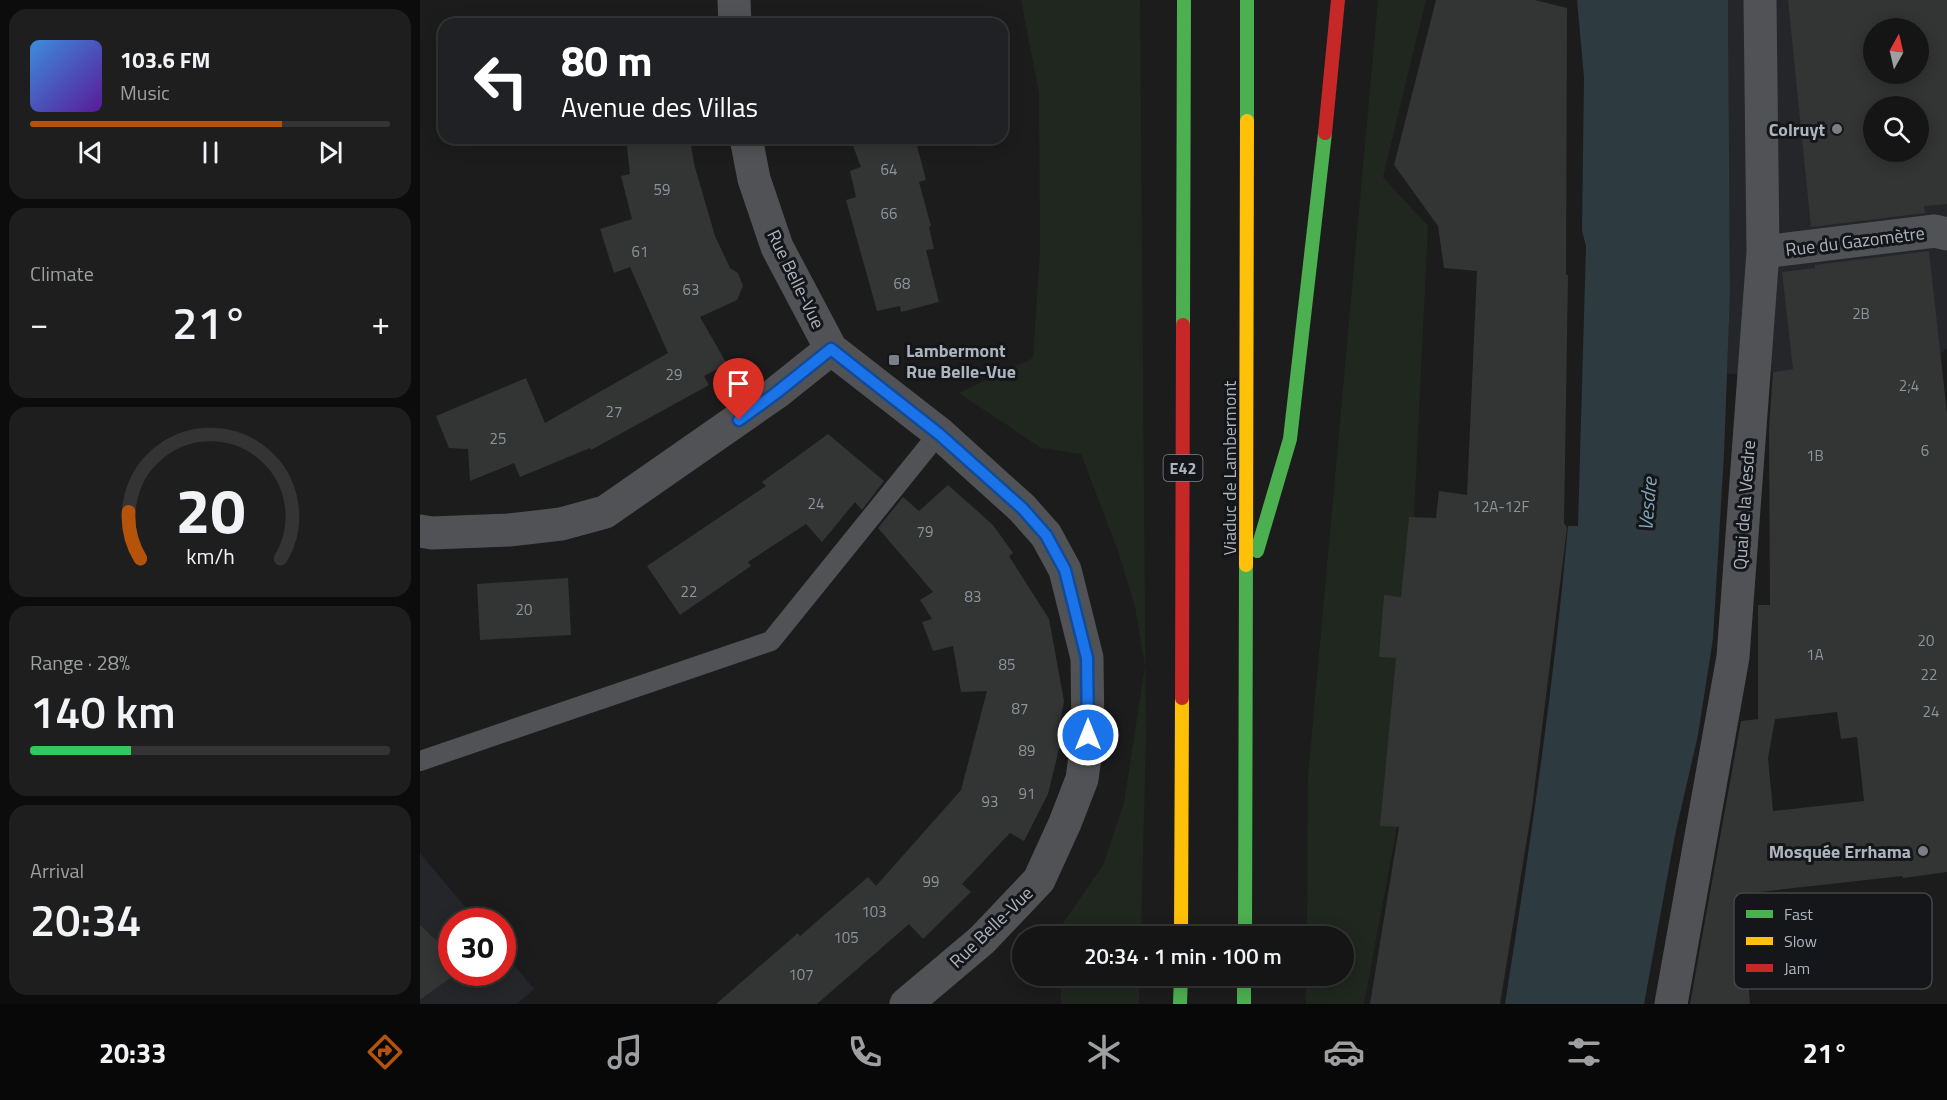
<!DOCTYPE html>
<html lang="en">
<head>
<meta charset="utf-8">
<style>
	:root { --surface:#151515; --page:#1e1e1e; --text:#f1f3f6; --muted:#9d9fa0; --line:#343434; --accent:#b45309 }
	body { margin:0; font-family:"Titillium Web",sans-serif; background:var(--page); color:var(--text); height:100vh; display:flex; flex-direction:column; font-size:22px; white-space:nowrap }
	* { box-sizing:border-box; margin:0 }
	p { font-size:20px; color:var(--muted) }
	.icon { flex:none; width:33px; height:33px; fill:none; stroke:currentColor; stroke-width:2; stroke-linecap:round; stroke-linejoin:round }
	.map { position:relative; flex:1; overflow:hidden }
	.drawer { display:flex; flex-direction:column; gap:9px; padding:9px; background:#0c0c0c; width:420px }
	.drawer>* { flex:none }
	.hud { position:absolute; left:18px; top:18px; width:570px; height:126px; border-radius:18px; box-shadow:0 3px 15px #0003,0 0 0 2px var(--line); background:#202124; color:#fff; overflow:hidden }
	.needle { width:39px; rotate:8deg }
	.fabs { position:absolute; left:1443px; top:18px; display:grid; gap:12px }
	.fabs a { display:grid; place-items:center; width:66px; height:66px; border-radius:50%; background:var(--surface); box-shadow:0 3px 15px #0003,0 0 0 2px var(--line); font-size:30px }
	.speed { position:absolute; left:18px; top:908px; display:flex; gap:12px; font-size:30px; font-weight:700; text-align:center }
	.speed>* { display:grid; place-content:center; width:78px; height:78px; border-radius:50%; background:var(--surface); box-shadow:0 3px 15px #0003,0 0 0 2px var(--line); line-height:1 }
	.speed .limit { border:9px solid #d22; background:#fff; color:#111 }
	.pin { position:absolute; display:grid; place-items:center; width:51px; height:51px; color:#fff; margin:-62px -26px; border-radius:50% 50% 50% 0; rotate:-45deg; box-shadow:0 0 6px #0007 }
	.pin .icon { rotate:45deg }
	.me { position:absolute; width:66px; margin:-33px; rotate:0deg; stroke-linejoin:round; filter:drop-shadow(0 0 4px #0008) }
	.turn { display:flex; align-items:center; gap:21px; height:126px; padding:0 24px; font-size:27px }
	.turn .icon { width:78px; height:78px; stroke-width:2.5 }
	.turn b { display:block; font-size:42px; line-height:51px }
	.big { font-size:45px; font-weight:600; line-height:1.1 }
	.drawer .card { flex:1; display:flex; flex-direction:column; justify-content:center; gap:9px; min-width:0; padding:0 21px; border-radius:18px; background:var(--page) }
	.drawer .dial { align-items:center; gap:0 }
	.dial svg { height:156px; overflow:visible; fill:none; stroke:var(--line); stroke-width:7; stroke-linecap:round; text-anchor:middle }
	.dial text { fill:var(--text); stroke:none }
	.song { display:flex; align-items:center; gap:18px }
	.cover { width:72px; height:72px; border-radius:9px; background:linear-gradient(135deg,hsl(210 70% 55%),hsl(270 70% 35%)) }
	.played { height:6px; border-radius:3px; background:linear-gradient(90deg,var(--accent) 70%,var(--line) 70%) }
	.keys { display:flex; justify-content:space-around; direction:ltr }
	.heat { display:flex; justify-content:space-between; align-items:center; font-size:33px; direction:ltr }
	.charge { height:9px; border-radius:4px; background:linear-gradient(90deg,#34c759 28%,var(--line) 0) }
	.trip { position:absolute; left:592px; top:926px; width:342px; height:60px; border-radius:30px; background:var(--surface); box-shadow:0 3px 15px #0003,0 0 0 2px var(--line); font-weight:600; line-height:60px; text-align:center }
	.menu { display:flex; height:96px; justify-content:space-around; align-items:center; background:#080808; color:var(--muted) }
	.menu .icon { width:42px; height:42px }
	.menu .active { color:var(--accent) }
	.menu b { font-size:27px; color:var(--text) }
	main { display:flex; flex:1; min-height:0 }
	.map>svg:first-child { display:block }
	.built { fill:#252629; fill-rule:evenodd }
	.green { fill:#1f271f }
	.water { fill:#2d3a3f }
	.building { fill:#333434; fill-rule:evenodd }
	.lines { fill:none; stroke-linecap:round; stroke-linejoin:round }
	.lane { stroke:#505255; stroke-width:20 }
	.street { stroke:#505255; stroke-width:33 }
	.fast { stroke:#4caf50; stroke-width:14 }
	.slow { stroke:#ffc107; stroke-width:14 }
	.jam { stroke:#c62828; stroke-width:14 }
	.route-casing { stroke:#114b97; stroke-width:15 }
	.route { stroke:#1a73e8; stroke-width:10 }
	.poi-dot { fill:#7a7f85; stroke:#151619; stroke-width:2 }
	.labels { text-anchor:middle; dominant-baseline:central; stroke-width:6; stroke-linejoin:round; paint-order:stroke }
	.number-label { font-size:15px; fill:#8e949c }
	.shield { fill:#151619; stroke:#7f858c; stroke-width:1.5 }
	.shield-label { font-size:16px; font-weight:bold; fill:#acb4be }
	.poi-label { font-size:18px; font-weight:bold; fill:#acb4be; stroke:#151619; text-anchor:end }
	.street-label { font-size:18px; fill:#acb4be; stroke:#151619 }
	.water-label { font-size:20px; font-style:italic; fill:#81a7bb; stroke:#151619 }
	.key { fill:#151619; stroke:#42454b; stroke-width:1.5 }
	.key-label { font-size:16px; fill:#acb4be }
</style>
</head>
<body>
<main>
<section class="drawer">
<div class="card">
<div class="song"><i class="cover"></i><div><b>103.6 FM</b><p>Music</p></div></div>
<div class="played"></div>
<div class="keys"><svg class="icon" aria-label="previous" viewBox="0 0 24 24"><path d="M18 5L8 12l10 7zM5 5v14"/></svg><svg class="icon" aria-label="pause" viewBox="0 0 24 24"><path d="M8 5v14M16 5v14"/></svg><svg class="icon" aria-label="next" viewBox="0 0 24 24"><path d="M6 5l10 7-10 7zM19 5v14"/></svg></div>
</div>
<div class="card"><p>Climate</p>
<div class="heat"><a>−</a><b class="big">21°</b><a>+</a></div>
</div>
<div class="card dial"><svg viewBox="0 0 100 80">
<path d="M14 69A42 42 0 1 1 86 69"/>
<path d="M14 69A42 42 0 0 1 8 45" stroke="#b45309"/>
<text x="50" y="56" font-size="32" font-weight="700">20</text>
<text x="50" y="72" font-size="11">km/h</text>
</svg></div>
<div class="card"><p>Range · 28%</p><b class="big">140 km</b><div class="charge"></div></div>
<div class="card"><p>Arrival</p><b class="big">20:34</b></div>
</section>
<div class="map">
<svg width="1527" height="1004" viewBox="0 0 1527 1004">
	<rect width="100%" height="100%" fill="#1c1c1c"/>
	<path class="built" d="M 1308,0 L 1527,0 L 1527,348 L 1520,354 L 1348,372 L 1307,374 L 1310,294 ZM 1454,28 L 1498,28 L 1498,74 L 1454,74 ZM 1454,106 L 1498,106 L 1498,152 L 1454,152 Z
		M 0,853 L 57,921 L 32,921 L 32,972 L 82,972 L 83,952 L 114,989 L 97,1004 L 0,1004 Z"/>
	<path class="green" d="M 601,0 L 720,0 L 726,738 L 721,936 L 639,936 L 639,929 L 683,865 L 704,803 L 725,666 L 715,607 L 699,554 L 661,454 L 621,448 L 539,393 L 613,358 L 620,250 L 619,93 Z
		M 958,0 L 1006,0 L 963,177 L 1008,226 L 994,516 L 963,825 L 977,827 L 944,1004 L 886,1004 L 886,975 L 924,975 L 924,936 L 887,936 L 888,776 Z
		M 640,975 L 720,975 L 719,1004 L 641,1004 Z"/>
	<path class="water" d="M 1157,0 L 1308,0 L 1310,294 L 1304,454 L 1293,639 L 1278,735 L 1255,835 L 1224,1004 L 1085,1004 C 1110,845 1134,686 1148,526 L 1158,526 L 1166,246 L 1162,231 L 1164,77 Z"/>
	<path class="building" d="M 1016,0 L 1115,0 L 1147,8 L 1146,275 L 1148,275 L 1144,523 L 1147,528 L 1112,808 L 1080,1004 L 950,1004 L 979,827 L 960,826 L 976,658 L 959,657 L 964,595 L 981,597 L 989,517 L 1016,518 L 1019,491 L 1047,495 L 1057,271 L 1024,268 L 1018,226 L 974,165 Z
		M 1368,0 L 1527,0 L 1527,204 L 1504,206 L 1505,213 L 1391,227 ZM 1454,28 L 1498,28 L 1498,74 L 1454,74 ZM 1454,106 L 1498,106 L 1498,152 L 1454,152 Z
		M 206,138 L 270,138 L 274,164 L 295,236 L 310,268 L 318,273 L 323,286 L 317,300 L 280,317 L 307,364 L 284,376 L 289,385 L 171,450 L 170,448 L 100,477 L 94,463 L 50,481 L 48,449 L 29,448 L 16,416 L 106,378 L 125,423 L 248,353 L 210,267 L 194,273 L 180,229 L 212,219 L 201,176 L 210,174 Z
		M 430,138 L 495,138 L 506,180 L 499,182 L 511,226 L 509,227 L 514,249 L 506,250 L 519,302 L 481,312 L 480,306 L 457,311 L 426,200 L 436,197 L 430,171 L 441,167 Z
		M 1509,251 L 1527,413 L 1527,872 L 1483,878 L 1482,876 L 1321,894 L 1330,1004 L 1270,1004 L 1321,721 L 1338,719 L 1338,605 L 1350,605 L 1349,429 L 1353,372 L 1373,369 L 1362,272 L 1395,268 L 1395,265 ZM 1417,712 L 1421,739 L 1437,737 L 1444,801 L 1353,811 L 1348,758 L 1355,719 Z
		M 408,434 L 464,481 L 442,510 L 435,502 L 402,542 L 386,524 L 328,562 L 331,566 L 260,615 L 227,566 L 346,486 L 342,482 Z
		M 528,485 L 573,525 L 593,553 L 589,556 L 629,619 L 644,701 L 640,723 L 640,745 L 628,794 L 604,841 L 590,833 L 542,884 L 551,892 L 503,939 L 489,924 L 397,1004 L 296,1004 L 378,933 L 380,936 L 448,877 L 456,886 L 541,790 L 567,691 L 541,692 L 533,646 L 513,651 L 502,622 L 512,619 L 500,600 L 513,592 L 458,528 L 483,497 L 499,511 Z
		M 148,578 L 151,635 L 60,640 L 57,584 Z
		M 0,925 L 32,955 L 32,972 L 38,972 L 0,1000 Z"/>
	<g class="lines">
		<path class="lane" d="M 0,761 L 351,641 L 519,433"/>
		<path class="street" d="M 314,0 L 315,24
			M 326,138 L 334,179 L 357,247 L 411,349 L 519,433 L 602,508 L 626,535 L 645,570 L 667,658 L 668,735 L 662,779 L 645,823 L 619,880 L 562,940 L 486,1004
			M 1343,252 L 1515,231 L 1527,234
			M 0,531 L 12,533 L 89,530 L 141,524 L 185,512 L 356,393 L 411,349
			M 1251,1004 L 1313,657 L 1343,252 L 1340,0"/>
		<path class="fast" d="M 827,121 L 827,0
			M 763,325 L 764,0
			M 837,551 L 870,439 L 905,133
			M 825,936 L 826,565
			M 824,975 L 824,1004
			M 760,1004 L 761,975"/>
		<path class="slow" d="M 826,565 L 827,121
			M 761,936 L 762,698"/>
		<path class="jam" d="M 905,133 L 918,0
			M 762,698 L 763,325"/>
	</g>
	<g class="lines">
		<defs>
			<path id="route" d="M 319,420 L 356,393 L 411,349 L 519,434 L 602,508 L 626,535 L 645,570 L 667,658 L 668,735"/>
		</defs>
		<use href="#route" class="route-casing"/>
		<use href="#route" class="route"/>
	</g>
	<g class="poi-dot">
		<circle cx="1417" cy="129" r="6"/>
		<rect x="468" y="354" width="12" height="12" rx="3"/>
		<circle cx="1503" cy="851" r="6"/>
	</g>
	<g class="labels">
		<g class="number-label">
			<text x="469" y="169">64</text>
			<text x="242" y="189">59</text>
			<text x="469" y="213">66</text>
			<text x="220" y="251">61</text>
			<text x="482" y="283">68</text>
			<text x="271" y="289">63</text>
			<text x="1441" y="313">2B</text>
			<text x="254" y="374">29</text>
			<text x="1489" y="385">2;4</text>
			<text x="194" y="411">27</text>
			<text x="78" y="438">25</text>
			<text x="1505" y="450">6</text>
			<text x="1395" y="455">1B</text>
			<text x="396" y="503">24</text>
			<text x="1081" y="506">12A-12F</text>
			<text x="505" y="531">79</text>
			<text x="269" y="591">22</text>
			<text x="553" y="596">83</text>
			<text x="104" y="609">20</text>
			<text x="1506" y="640">20</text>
			<text x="1395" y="654">1A</text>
			<text x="587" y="664">85</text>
			<text x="1509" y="674">22</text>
			<text x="600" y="708">87</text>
			<text x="1511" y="711">24</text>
			<text x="607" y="750">89</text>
			<text x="607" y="793">91</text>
			<text x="570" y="801">93</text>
			<text x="511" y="881">99</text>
			<text x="454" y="911">103</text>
			<text x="426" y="937">105</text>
			<text x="381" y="974">107</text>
		</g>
		<rect class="shield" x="743.5" y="455" width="39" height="26" rx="4.5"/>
		<g class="shield-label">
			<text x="763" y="468">E42</text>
		</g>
		<g class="poi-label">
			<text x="1405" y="129">Colruyt</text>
			<text x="486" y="350" text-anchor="start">Lambermont<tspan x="486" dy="21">Rue Belle-Vue</tspan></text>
			<text x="1491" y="851">Mosquée Errhama</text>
		</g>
		<g class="street-label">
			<text transform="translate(1435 241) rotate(-7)">Rue du Gazomètre</text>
			<text transform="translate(376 279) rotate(64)">Rue Belle-Vue</text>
			<text transform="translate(809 468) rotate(-90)">Viaduc de Lambermont</text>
			<text transform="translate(1324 505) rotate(-86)">Quai de la Vesdre</text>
			<text transform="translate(571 927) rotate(-44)">Rue Belle-Vue</text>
		</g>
		<g class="water-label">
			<text transform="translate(1227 504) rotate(-85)">Vesdre</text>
		</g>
	</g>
	<rect x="1314" y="893" width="198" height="96" rx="9" class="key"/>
	<rect x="1326" y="910" width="27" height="8" fill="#4caf50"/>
	<rect x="1326" y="937" width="27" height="8" fill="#ffc107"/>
	<rect x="1326" y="964" width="27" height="8" fill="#c62828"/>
	<g class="key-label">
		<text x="1364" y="920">Fast</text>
		<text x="1364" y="947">Slow</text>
		<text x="1364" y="974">Jam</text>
	</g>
</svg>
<div class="fabs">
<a><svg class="needle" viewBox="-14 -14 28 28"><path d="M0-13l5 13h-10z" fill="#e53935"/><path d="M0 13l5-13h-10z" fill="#9d9fa0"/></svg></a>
<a><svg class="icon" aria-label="search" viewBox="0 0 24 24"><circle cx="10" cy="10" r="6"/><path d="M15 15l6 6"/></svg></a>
</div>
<div class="speed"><div class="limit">30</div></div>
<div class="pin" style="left:319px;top:420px;background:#d93025"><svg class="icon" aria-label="arrive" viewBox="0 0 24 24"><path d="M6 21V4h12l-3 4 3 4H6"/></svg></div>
<svg class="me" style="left:668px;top:735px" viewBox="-20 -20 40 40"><circle r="17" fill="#1a73e8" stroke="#fff" stroke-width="3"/><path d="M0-11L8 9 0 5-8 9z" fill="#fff"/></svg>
<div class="trip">20:34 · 1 min · 100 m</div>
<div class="hud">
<div class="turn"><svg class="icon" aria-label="left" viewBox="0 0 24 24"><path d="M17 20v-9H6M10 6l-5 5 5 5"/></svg><div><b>80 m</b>Avenue des Villas</div></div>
</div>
</div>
</main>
<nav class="menu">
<b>20:33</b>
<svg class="icon active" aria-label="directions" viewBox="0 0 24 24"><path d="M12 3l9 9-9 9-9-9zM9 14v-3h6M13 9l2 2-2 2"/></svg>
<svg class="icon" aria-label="music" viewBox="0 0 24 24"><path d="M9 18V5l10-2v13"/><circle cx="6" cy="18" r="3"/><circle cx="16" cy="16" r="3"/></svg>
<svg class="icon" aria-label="phone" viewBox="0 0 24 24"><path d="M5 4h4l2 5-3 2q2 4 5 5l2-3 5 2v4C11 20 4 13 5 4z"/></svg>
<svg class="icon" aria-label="climate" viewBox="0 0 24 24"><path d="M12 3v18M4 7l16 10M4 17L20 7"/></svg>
<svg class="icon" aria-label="car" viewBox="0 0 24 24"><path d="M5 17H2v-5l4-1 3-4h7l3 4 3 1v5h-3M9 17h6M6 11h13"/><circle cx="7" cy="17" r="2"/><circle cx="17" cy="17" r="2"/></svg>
<svg class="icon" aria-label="filters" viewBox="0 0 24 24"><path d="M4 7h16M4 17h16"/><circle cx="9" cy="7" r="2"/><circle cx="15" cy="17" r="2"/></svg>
<b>21°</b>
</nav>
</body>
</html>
